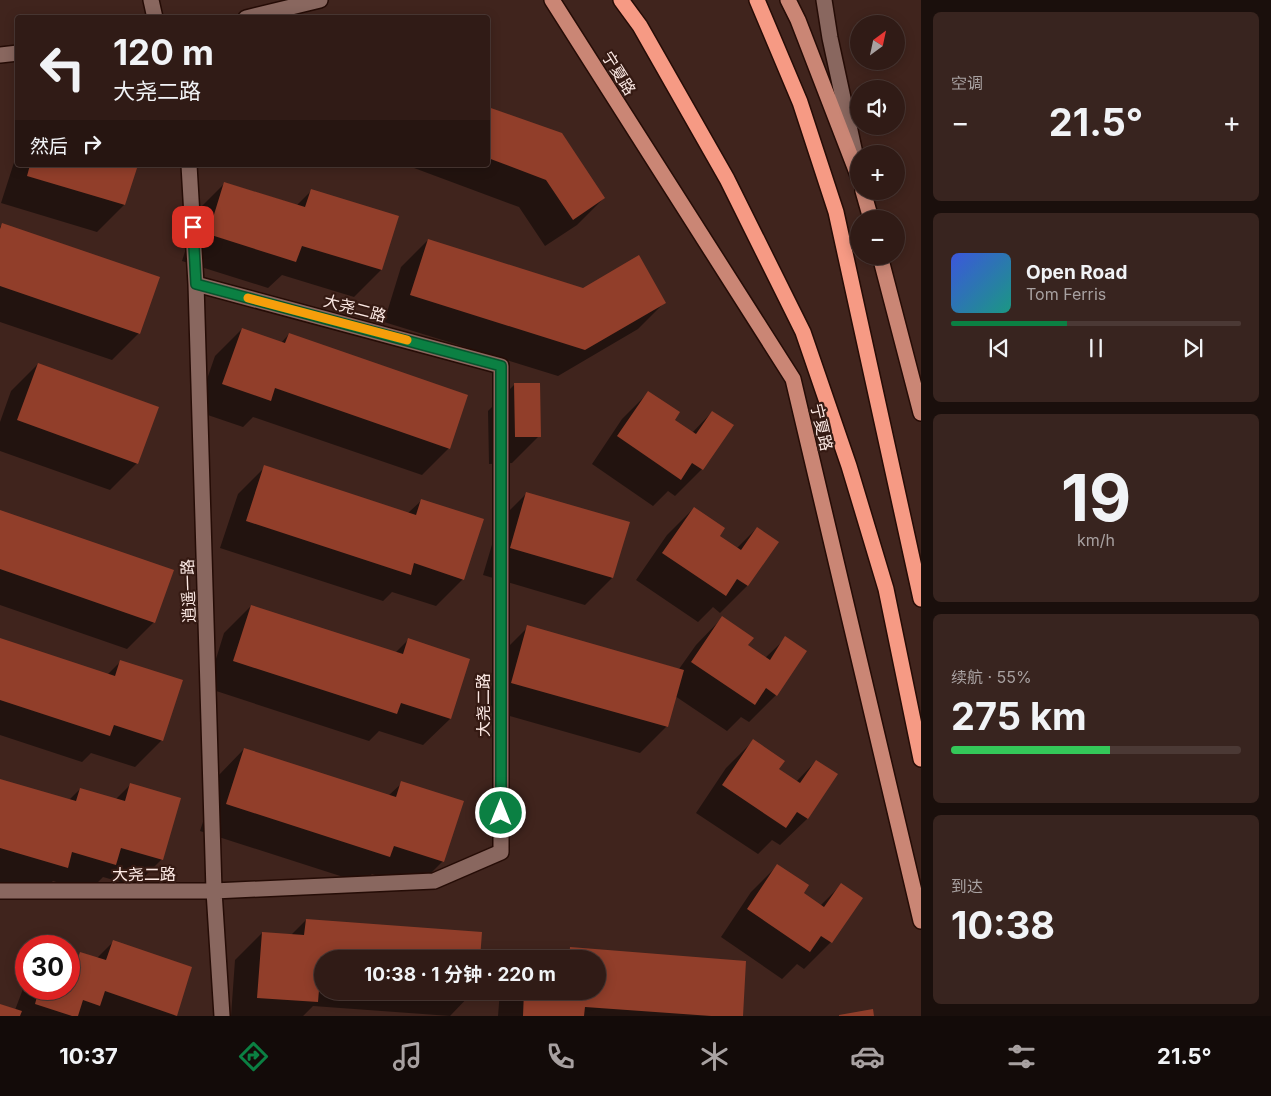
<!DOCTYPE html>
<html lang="zh">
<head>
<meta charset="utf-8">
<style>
	:root { --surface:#301b16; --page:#38241f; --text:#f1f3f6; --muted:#a8a1a1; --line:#4b3935; --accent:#0b8043 }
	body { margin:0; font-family:Inter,"Noto Sans SC",sans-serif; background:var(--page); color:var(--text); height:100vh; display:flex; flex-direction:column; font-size:19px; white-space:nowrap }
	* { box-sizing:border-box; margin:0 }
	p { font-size:16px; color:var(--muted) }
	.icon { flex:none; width:28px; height:28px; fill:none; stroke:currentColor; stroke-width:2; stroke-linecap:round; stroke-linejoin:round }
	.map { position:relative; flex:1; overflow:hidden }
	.drawer { display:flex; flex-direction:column; gap:12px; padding:12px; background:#1a0f0c; width:350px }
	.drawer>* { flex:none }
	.top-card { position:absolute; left:15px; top:15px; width:475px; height:152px; border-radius:5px; box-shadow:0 2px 12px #0003,0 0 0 1px var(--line); background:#301b16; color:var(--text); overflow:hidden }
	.needle { width:32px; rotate:33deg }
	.buttons { position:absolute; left:850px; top:15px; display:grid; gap:10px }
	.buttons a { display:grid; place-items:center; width:55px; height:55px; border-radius:50%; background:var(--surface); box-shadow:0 2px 12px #0003,0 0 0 1px var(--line); font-size:25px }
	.speed { position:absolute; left:15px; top:935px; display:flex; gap:10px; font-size:25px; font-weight:700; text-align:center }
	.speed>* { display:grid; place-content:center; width:65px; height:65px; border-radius:50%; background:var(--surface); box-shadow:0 2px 12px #0003,0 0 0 1px var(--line); line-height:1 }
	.speed .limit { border:8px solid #d22; background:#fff; color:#111 }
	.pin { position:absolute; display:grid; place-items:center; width:42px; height:42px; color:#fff; margin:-21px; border-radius:10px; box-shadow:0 2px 8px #0006 }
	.me { position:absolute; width:55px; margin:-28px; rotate:0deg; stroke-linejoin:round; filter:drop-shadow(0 0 4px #0008) }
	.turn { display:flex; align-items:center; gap:18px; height:105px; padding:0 15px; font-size:22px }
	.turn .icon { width:65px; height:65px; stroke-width:2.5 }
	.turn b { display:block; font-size:35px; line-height:42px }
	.then { display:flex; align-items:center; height:48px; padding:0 15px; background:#0003; gap:10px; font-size:19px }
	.big { font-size:38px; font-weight:700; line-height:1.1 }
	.drawer .card { flex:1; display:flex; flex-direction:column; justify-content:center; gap:8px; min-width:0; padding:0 18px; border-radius:8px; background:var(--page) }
	.drawer .dial { align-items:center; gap:0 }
	.dial b { font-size:65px; line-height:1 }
	.song { display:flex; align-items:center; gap:15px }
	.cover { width:60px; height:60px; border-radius:8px; background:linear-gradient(135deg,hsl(230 70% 55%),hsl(170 70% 35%)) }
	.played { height:5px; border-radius:2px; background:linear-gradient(90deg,var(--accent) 40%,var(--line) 40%) }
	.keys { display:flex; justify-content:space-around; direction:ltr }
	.heat { display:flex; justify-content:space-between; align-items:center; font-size:28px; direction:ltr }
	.charge { height:8px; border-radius:4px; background:linear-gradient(90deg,#34c759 55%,var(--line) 0) }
	.trip { position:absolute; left:314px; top:950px; width:292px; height:50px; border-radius:25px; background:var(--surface); box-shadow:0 2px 12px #0003,0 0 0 1px var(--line); font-weight:700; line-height:50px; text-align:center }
	.tab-bar { display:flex; height:80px; justify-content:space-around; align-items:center; background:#130b09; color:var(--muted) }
	.tab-bar .icon { width:35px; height:35px }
	.tab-bar .current { color:var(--accent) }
	.tab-bar b { font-size:22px; color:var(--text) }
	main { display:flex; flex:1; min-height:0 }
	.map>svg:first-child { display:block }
	.shadow { fill:#0007 }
	.building { fill:#913e2a }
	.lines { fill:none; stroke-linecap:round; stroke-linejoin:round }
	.minor-casing { stroke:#250c06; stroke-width:18 }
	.major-casing { stroke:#250c06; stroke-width:18 }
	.highway-casing { stroke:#250c06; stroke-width:18 }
	.minor { stroke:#89675f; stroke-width:15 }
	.major { stroke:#ca8675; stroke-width:15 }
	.highway { stroke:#f69a84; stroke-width:15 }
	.route-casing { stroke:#07532c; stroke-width:12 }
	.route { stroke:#0b8043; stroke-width:9 }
	.slow { stroke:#f59e0b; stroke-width:9 }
	.labels { text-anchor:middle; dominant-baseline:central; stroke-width:4.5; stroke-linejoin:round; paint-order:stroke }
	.street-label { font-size:16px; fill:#fdeae5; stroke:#351a13 }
</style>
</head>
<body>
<main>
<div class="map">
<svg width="921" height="1016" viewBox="0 0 921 1016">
	<rect width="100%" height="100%" fill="#40241d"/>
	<path class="shadow" d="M 488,108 L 562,134 L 604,198 L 577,225 L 545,246 L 519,207 L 406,165 L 488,165 Z
		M 18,150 L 18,165 L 136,165 L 124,205 L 97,232 L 1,203 Z
		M 225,183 L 297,205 L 311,191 L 397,217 L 381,270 L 354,297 L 282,275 L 268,288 L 182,261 L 198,210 Z
		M 2,225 L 139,333 L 112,360 L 0,322 L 0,227 Z
		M 428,240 L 584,289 L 665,302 L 638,329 L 558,376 L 384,322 L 401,267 Z
		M 242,329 L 281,343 L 289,334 L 449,448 L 422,475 L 253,417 L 243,427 L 196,411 L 215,356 Z
		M 38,364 L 137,463 L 110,490 L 0,451 L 0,422 L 11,391 Z
		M 515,384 L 539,436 L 512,463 L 489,464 L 488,411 Z
		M 649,392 L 673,420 L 692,433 L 712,412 L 702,469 L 675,496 L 668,491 L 653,506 L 592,464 L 622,419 Z
		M 265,467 L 408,513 L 422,500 L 463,579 L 436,606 L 392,592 L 383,601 L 220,548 L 238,494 Z
		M 526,494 L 612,578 L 585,605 L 483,575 L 499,521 Z
		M 694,508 L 718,536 L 736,549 L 757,528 L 777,542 L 747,586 L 720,613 L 713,607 L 698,622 L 636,580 L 667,535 Z
		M 0,511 L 154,622 L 127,649 L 0,605 Z
		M 251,606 L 395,653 L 408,640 L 450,719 L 423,745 L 379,731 L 369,741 L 207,688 L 224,633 Z
		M 722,618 L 746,646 L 765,658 L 786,638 L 806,651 L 776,695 L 749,722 L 741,717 L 727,731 L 675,696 L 667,726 L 640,753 L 485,709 L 501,654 L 528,627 L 679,669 L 696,645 Z
		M 0,640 L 107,675 L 121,661 L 162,740 L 135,767 L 91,753 L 82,762 L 0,735 Z
		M 753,741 L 778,769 L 796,782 L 816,761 L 836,775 L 807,819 L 780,845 L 772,840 L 758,854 L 696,813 L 726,768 Z
		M 244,749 L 388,796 L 402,783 L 443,861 L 416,888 L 372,874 L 362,883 L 200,831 L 218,776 Z
		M 0,780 L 69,800 L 80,789 L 115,800 L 130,785 L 162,859 L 135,886 L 103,877 L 88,892 L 53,881 L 40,895 L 0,883 Z
		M 778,865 L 802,893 L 820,906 L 841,885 L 831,942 L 804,969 L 797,964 L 782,979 L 721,937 L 751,892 Z
		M 306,920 L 322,959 L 322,991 L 474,991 L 450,1016 L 313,1006 L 303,1016 L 231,1016 L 235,960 L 262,933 L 291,935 Z
		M 113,942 L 176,1015 L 174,1016 L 0,1016 L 0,1005 L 15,1010 L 26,981 L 26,989 L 69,989 L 69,962 L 71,963 L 81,953 L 97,958 Z
		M 571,949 L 745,962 L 741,1016 L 498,1016 L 500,991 L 598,991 L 598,959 L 561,959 Z"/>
	<path class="building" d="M 488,107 L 562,133 L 605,198 L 573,220 L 546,180 L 488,158 Z
		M 30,165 L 138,165 L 125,205 L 27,176 Z
		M 224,182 L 305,207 L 311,189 L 399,216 L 382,270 L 302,246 L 296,262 L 208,234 Z
		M 2,223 L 160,277 L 140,334 L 0,286 L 0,229 Z
		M 428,239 L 583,288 L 639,255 L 666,303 L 585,350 L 410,295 Z
		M 242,328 L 285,343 L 289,333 L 468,395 L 450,449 L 275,388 L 271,401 L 222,384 Z
		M 38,363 L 159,407 L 138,464 L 17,420 Z
		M 514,383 L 540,383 L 541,437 L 515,437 Z
		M 648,391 L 680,412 L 675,420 L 696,434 L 712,411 L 734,425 L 703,470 L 692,463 L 681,480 L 617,436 Z
		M 264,465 L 416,515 L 421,499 L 484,519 L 464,580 L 414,563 L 411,575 L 246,521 Z
		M 526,492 L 630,522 L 613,578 L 510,548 Z
		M 694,507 L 725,528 L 720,536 L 741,550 L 757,527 L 779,542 L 748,586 L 737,579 L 726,596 L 662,553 Z
		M 0,510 L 174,570 L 155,623 L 0,569 Z
		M 251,605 L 403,654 L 408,638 L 470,659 L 451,719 L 401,703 L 397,714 L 233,661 Z
		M 722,616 L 754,638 L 748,645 L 770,660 L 785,636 L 807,651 L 777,696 L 766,688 L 755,705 L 691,662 Z
		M 527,625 L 684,670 L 668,727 L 511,683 Z
		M 0,638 L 115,676 L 120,660 L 183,680 L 163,741 L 114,725 L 110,736 L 0,700 Z
		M 753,739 L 785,761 L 779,769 L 800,783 L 816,760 L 838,774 L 808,819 L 797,812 L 786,828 L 722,785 Z
		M 244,748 L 396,797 L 401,781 L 464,801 L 444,862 L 394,846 L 390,857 L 226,804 Z
		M 0,779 L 76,801 L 80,788 L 125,801 L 130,783 L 181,798 L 163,860 L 121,848 L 116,865 L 72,852 L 68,868 L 0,848 Z
		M 777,864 L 809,885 L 804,893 L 824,907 L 841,883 L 863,898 L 832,943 L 821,936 L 810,952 L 747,909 Z
		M 306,919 L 482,932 L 480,959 L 322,959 L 322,978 L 320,978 L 318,1002 L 257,998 L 262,932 L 304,935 Z
		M 113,940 L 192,967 L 177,1016 L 105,991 L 100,1006 L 83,1000 L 78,1016 L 72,1016 L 35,1004 L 39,989 L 69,989 L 69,961 L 76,963 L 80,952 L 106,960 Z
		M 570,947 L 746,961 L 743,1016 L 711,1016 L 585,1007 L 584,1016 L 523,1016 L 524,991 L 598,991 L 598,959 L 569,959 Z
		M 0,1004 L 22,1011 L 20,1016 L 0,1016 Z
		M 873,1009 L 874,1016 L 839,1016 L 839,1015 Z"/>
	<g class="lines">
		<defs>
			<path id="minor" d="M 151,0 L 155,18
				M 824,0 L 830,38 L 856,158
				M 246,18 L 320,0
				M 0,55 L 18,53
				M 189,165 L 196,284 L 214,891 L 222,1016
				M 0,891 L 214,891 L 434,881 L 501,852 L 501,366 L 196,284"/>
			<path id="major" d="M 552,0 L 793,379 L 921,921
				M 788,0 L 798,20 L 859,178
				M 863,191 L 871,219
				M 880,256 L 921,413"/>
			<path id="highway" d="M 621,0 L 640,26 L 727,179 L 803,332 L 849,466 L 886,589 L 921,759
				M 757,0 L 800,102 L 836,212 L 921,599"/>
		</defs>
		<use href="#minor" class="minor-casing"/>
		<use href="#major" class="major-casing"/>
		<use href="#highway" class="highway-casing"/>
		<use href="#minor" class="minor"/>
		<use href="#major" class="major"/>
		<use href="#highway" class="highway"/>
	</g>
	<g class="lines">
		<defs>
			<path id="route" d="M 193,227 L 196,284 L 501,366 L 501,813"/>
		</defs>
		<use href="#route" class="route-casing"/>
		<use href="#route" class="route"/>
		<path class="slow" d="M 248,298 L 407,340"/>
	</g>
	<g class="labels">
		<g class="street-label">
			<text transform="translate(619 73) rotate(58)">宁夏路</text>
			<text transform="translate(355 308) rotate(15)">大尧二路</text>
			<text transform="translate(822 427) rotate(77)">宁夏路</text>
			<text transform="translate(188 591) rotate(-92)">逍遥一路</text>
			<text transform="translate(483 705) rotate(-90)">大尧二路</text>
			<text x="144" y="874">大尧二路</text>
		</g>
	</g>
</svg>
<div class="buttons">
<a><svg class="needle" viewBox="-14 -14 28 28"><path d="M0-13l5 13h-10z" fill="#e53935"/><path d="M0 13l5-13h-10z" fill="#a8a1a1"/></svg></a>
<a><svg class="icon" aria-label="sound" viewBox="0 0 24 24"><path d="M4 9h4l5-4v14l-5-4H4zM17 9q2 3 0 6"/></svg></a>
<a>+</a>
<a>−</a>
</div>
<div class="speed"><div class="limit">30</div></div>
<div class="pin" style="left:193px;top:227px;background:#d93025"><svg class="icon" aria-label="arrive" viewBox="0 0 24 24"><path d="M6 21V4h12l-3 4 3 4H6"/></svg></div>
<svg class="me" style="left:501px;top:813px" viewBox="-20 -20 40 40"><circle r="17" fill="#0b8043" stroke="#fff" stroke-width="3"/><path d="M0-11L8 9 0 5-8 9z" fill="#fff"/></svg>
<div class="trip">10:38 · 1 分钟 · 220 m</div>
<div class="top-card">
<div class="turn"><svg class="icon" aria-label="left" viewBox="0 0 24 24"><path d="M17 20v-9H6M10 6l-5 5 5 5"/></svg><div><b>120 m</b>大尧二路</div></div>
<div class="then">然后<svg class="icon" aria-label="right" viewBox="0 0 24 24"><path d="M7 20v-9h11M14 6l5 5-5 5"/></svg></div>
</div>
</div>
<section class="drawer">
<div class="card"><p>空调</p>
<div class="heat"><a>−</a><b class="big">21.5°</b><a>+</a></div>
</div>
<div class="card">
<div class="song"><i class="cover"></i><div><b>Open Road</b><p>Tom Ferris</p></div></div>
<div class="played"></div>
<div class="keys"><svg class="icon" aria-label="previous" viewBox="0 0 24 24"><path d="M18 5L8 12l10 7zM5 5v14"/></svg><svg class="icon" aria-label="pause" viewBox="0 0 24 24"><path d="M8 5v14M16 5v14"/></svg><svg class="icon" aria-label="next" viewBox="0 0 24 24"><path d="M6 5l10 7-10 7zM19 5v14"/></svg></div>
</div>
<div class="card dial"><b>19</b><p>km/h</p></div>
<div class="card"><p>续航 · 55%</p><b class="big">275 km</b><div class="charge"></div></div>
<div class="card"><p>到达</p><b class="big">10:38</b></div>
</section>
</main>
<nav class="tab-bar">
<b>10:37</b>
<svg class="icon current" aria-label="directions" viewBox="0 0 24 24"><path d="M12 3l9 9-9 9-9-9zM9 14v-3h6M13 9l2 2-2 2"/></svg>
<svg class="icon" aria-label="music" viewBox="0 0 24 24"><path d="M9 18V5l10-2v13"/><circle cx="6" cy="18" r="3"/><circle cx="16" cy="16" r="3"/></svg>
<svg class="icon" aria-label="phone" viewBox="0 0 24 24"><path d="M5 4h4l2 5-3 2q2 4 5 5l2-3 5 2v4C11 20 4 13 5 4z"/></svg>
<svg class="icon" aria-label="climate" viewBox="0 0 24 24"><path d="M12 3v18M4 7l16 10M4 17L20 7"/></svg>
<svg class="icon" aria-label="car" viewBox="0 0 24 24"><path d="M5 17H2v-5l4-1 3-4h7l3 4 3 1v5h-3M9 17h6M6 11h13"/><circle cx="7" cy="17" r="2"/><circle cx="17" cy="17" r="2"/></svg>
<svg class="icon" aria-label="filters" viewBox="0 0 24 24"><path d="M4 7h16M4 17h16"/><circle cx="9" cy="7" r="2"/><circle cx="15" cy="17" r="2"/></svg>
<b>21.5°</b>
</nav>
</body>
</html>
